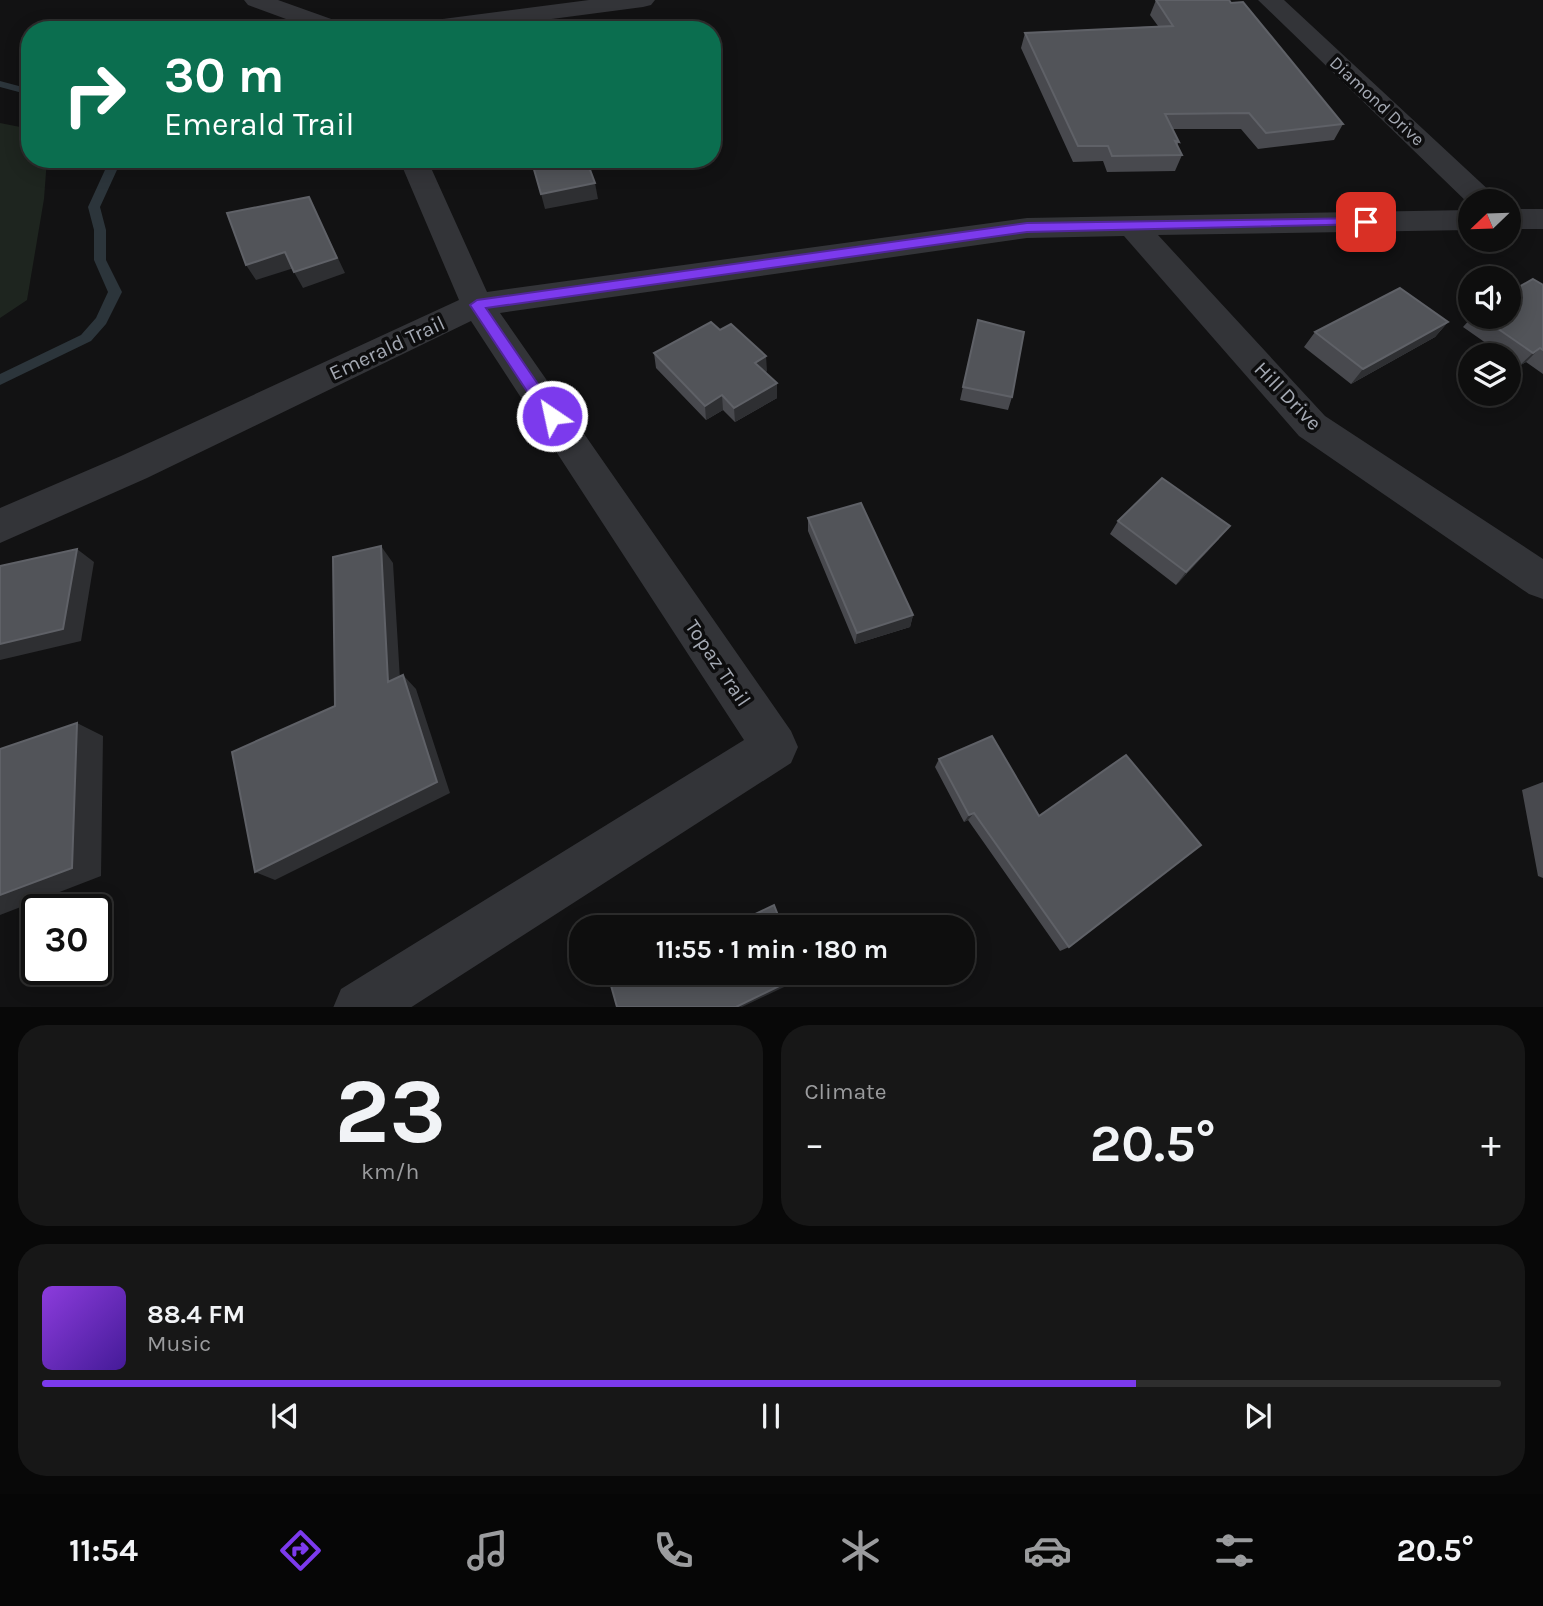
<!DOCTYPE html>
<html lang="en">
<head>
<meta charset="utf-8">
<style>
	:root { --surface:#0e0e0e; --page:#171717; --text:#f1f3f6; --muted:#9b9c9e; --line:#2e2e2e; --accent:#7c3aed }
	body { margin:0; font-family:Karla,sans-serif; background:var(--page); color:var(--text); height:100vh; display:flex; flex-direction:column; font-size:26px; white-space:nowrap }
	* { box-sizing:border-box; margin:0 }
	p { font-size:23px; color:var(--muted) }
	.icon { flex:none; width:38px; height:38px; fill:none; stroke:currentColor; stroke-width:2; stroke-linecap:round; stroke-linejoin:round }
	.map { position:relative; height:1007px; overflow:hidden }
	.panel { display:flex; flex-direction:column; gap:18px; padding:18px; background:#080808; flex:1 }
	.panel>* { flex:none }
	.banner { position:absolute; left:21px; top:21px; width:700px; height:147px; border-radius:28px; box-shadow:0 4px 18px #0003,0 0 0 2px var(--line); background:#0b6e4f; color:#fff; overflow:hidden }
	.needle { width:46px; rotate:247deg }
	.fabs { position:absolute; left:1458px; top:189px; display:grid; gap:14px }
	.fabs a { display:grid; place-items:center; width:63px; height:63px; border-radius:50%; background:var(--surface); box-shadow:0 4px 18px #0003,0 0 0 2px var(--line); font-size:35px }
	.speed { position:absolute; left:21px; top:894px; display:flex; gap:14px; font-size:35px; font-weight:700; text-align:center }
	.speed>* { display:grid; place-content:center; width:91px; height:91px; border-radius:50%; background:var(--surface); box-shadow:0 4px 18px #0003,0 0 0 2px var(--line); line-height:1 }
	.speed .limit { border:4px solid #111; border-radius:10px; background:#fff; color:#111 }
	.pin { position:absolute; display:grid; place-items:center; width:60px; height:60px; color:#fff; margin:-30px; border-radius:14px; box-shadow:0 4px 10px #0006 }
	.me { position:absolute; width:77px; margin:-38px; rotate:326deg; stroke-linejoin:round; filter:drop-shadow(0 0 5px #0008) }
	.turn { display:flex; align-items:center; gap:24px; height:147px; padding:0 28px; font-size:32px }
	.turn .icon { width:91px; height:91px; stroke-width:2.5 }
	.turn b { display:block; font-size:49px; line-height:60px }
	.big { font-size:52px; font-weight:700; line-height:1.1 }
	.panel .tile { flex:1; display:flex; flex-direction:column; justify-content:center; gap:10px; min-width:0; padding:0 24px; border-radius:28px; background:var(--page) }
	.panel .dial { align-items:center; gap:0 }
	.dial b { font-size:91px; line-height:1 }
	.song { display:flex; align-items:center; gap:21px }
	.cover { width:84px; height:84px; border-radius:10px; background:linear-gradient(135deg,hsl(270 70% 55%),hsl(260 70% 35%)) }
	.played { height:7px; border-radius:4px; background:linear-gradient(90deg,var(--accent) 75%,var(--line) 75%) }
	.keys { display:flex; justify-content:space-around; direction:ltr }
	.heat { display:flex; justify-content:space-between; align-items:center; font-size:38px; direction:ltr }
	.panel .tiles { flex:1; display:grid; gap:18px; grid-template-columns:1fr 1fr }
	.tile:last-child { grid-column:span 2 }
	.trip { position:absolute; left:569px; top:915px; width:406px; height:70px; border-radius:28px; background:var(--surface); box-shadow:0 4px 18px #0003,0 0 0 2px var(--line); font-weight:700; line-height:70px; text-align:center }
	.dock { display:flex; height:112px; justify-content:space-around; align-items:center; background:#060606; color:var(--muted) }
	.dock .icon { width:49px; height:49px }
	.dock .on { color:var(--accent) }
	.dock b { font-size:32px; color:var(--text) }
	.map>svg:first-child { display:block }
	.green { fill:#1e251f }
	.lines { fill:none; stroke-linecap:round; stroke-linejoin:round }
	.stream { fill:#2c353b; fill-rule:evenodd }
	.minor { fill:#333438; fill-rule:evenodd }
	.wall { fill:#48494e }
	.shaded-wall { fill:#2e2f32 }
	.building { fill:#525459; stroke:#5f6167; stroke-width:2 }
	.route { fill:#7c3aed; stroke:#51269a; stroke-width:2 }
	.labels { text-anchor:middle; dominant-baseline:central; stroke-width:7; stroke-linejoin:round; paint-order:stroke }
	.far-street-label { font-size:18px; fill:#a4a9b3; stroke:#0d0d0e }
	.street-label { font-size:21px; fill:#a4a9b3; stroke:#0d0d0e }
</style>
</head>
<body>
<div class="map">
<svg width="1543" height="1008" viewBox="0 0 1543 1008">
	<rect width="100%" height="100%" fill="#121213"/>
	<path class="green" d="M 0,123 L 30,129 L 30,159 L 47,159 L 44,199 L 27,300 L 0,318 Z"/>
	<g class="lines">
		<path class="stream" d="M 0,81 L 30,89 L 30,95 L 0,87 Z
			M 110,159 L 122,159 L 100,207 L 106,230 L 106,260 L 122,292 L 106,324 L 91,341 L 0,385 L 0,374 L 81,335 L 96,318 L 108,292 L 94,260 L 94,230 L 88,207 Z"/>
		<path class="minor" d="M 244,0 L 278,0 L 348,25 L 351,30 L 316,30 L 248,5 Z
			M 589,0 L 655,0 L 651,5 L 643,7 L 469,30 L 400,30 L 403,25 L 412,23 Z
			M 1258,0 L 1284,0 L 1493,194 L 1497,201 L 1470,201 L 1470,205 Z
			M 399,159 L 427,159 L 487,292 L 1027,218 L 1470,210 L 1470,230 L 1158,235 L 1325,416 L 1543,559 L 1543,599 L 1529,594 L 1299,436 L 1124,236 L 1027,238 L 500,313 L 791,731 L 798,747 L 791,763 L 410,1008 L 333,1008 L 341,989 L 744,740 L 471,321 L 147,478 L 0,543 L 0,508 L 121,456 L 459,300 Z
			M 1508,209 L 1543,209 L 1543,229 L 1508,229 Z"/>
	</g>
	<path class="wall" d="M 1156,0 L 1343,124 L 1334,140 L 1258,149 L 1241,129 L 1173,129 L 1179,142 L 1177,145 L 1182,155 L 1175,171 L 1107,172 L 1103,161 L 1073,162 L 1021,48 L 1025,33 L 1158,26 L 1150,15 Z
		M 1543,285 L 1543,374 L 1526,362 L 1519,366 L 1508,359 L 1508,355 L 1503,355 L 1463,327 L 1472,317 L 1508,317 Z
		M 978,320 L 1012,397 L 1008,410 L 960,400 Z
		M 1448,322 L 1435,337 L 1351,384 L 1304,347 L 1315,332 Z
		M 654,353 L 767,371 L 765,372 L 777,398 L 735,422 L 723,410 L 706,420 L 656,368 Z
		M 808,518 L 913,615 L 910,627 L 855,644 L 808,531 Z
		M 1118,521 L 1219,539 L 1176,585 L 1110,534 Z
		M 939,759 L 1069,947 L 1060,951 L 968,820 L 964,822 L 935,767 Z
		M 1543,782 L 1543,878 L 1538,876 L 1522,790 Z"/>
	<path class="shaded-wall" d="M 595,183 L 598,199 L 545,209 L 541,194 Z
		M 309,197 L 345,273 L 303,288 L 294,272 Z
		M 285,252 L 294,268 L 256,280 L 246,265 Z
		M 1448,322 L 1435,337 L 1351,384 L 1363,369 Z
		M 1540,348 L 1526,362 L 1519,366 L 1533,353 Z
		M 766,356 L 767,371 L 755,378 L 755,363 Z
		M 777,383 L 777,398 L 735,422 L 734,408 Z
		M 722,395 L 723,410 L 706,420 L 705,406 Z
		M 1230,526 L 1219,539 L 1176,585 L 1186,572 Z
		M 381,546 L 393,563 L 401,696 L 388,682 Z
		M 77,549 L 94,562 L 81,641 L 0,660 L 0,644 Z
		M 913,615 L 910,627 L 855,644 L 857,633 Z
		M 403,675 L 416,689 L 450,793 L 275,880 L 255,872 Z
		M 77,723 L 103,736 L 101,876 L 0,915 L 0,895 Z
		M 974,813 L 968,820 L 964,822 L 969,815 Z
		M 802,975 L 801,979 L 742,1007 L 736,1007 Z"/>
	<path class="building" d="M 1156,0 L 1229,0 L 1231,3 L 1243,2 L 1343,124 L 1266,133 L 1249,113 L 1165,114 L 1179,142 L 1175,141 L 1182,155 L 1112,156 L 1108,146 L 1078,146 L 1025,33 L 1173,26 Z
		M 531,159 L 586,159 L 595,183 L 541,194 Z
		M 309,197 L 337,258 L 294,272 L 285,252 L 246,265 L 227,213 Z
		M 1533,279 L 1543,285 L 1543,350 L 1540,348 L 1533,353 L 1481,317 L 1508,317 L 1508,293 Z
		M 1400,288 L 1448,322 L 1363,369 L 1315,332 Z
		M 978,320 L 1024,332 L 1012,397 L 963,387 Z
		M 711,322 L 720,330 L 731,324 L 766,356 L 755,363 L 777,383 L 734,408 L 722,395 L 705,406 L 654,353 Z
		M 1162,478 L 1230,526 L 1186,572 L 1118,521 Z
		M 861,503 L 913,615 L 857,633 L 808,518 Z
		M 381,546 L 388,682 L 403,675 L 437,782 L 255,872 L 232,752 L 335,706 L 333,557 Z
		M 77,549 L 63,629 L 0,644 L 0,566 Z
		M 77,723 L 72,868 L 0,895 L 0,749 Z
		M 992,736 L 1039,816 L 1126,755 L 1201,845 L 1069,947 L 974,813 L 969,815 L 939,759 Z
		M 774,905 L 783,928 L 726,928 Z
		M 628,973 L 801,973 L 802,975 L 736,1007 L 617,1007 L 610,982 Z"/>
	<path class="route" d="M 1366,218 L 1370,219 L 1370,224 L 1027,232 L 486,308 L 557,412 L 559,416 L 557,420 L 546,420 L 470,305 L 477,300 L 1027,223 Z"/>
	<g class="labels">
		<g class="far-street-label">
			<text transform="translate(1377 101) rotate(43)">Diamond Drive</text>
		</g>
		<g class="street-label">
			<text transform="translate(387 348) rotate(-25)">Emerald Trail</text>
			<text transform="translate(1288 396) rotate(46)">Hill Drive</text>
			<text transform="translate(718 663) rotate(56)">Topaz Trail</text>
		</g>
	</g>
</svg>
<div class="fabs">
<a><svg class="needle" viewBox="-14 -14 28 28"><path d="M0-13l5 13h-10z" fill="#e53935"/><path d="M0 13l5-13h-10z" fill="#9b9c9e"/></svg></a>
<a><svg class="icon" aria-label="sound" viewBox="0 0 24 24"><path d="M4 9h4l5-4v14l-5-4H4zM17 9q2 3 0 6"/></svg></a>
<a><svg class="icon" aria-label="layers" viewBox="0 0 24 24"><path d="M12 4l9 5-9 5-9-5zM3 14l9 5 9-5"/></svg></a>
</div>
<div class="speed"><div class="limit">30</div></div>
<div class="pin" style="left:1366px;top:222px;background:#d93025"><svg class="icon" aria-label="arrive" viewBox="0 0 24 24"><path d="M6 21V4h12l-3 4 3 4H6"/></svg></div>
<svg class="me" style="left:552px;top:416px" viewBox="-20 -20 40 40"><circle r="17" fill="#7c3aed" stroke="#fff" stroke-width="3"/><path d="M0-11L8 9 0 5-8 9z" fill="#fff"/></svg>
<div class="trip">11:55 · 1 min · 180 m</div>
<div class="banner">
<div class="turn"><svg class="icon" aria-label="right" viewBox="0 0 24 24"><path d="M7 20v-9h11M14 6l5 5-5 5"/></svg><div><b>30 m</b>Emerald Trail</div></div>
</div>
</div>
<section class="panel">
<div class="tiles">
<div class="tile dial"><b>23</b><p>km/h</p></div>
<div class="tile"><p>Climate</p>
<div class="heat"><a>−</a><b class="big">20.5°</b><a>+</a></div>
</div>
<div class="tile">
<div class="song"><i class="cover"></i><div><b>88.4 FM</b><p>Music</p></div></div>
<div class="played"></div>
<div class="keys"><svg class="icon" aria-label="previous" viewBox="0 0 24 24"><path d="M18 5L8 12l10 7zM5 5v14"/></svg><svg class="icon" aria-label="pause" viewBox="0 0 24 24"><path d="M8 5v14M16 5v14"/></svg><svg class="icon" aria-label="next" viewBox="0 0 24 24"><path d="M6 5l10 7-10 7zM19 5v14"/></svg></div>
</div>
</div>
</section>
<nav class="dock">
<b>11:54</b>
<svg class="icon on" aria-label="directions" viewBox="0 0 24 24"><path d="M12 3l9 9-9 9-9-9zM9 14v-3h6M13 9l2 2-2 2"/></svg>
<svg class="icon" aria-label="music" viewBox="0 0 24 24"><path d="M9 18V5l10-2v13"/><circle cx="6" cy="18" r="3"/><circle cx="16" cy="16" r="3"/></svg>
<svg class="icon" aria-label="phone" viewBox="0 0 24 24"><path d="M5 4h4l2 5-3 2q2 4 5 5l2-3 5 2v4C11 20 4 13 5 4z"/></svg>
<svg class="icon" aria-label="climate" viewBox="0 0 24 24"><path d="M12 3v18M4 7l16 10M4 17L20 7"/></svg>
<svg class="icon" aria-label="car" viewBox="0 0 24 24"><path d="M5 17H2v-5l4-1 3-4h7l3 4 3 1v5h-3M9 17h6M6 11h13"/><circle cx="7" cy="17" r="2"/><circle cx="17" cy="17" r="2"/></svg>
<svg class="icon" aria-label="filters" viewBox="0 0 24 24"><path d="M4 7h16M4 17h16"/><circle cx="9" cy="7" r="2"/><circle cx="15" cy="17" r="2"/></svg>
<b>20.5°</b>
</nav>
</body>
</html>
